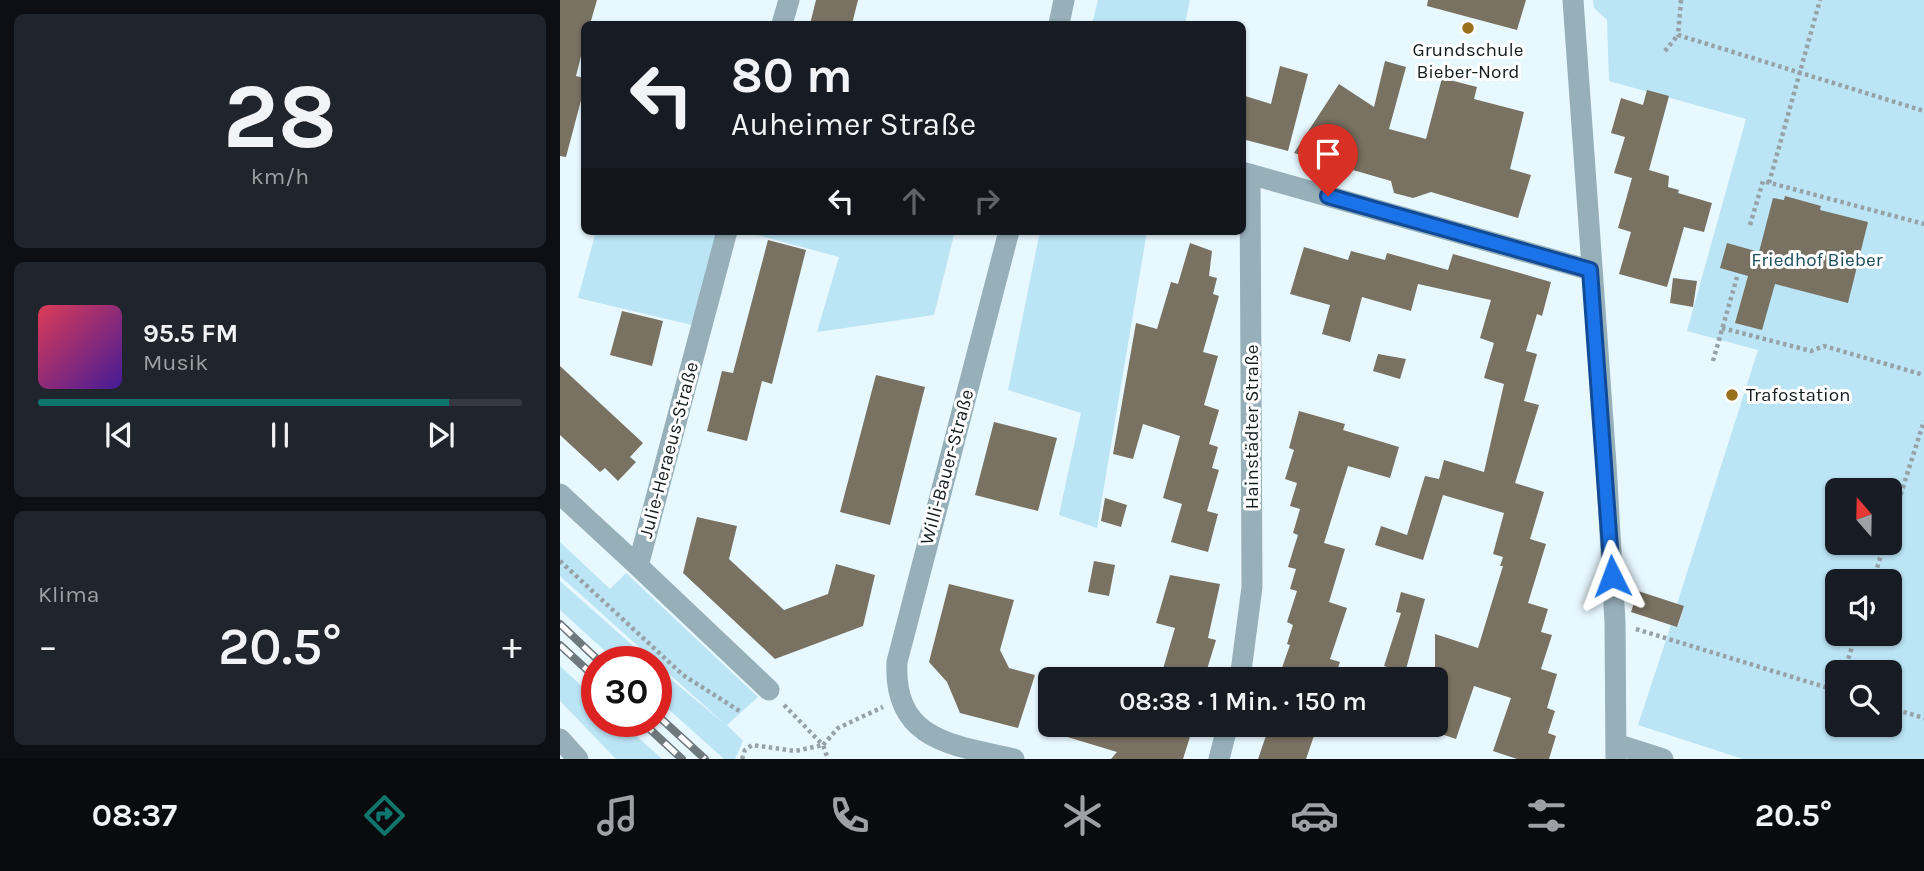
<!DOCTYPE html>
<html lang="de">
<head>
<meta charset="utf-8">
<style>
	:root { --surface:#171b24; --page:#20242c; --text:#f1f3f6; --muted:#9ea1a6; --line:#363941; --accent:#0f766e }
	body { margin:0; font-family:Karla,sans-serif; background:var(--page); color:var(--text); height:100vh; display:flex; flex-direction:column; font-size:26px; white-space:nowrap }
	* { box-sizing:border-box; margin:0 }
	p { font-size:23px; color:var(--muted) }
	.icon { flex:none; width:38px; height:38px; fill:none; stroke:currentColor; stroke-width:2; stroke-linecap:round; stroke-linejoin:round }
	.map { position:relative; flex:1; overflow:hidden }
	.details { display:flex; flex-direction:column; gap:14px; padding:14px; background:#0d0f14; width:560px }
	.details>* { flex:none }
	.banner { position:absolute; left:21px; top:21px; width:665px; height:214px; border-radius:10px; box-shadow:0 2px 5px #0004; background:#171b24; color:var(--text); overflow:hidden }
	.needle { width:46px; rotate:340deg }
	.controls { position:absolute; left:1265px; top:478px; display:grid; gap:14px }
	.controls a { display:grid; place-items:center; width:77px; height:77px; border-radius:10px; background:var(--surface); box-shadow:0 2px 5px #0004; font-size:35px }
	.speed { position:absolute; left:21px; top:646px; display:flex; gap:14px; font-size:35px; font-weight:700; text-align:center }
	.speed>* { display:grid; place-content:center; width:91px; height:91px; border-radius:50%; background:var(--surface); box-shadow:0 2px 5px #0004; line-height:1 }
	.speed .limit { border:10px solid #d22; background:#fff; color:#111 }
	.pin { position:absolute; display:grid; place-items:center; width:60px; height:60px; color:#fff; margin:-72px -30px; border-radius:50% 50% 50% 0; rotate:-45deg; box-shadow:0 0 7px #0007 }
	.pin .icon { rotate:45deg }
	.me { position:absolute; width:77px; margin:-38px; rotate:357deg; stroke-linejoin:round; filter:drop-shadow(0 0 5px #0008) }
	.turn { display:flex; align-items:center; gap:24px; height:147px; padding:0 35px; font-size:32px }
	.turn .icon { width:91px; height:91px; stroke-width:2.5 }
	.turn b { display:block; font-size:49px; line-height:60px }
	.lanes { display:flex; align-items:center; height:66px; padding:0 35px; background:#0003; justify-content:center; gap:35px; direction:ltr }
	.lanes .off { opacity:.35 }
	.big { font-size:52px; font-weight:600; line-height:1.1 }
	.details .tile { flex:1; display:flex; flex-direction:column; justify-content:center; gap:10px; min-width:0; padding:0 24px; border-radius:10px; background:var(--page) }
	.details .dial { align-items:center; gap:0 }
	.dial b { font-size:91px; line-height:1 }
	.song { display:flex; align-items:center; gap:21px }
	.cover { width:84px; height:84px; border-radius:10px; background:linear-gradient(135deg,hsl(350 70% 55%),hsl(260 70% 35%)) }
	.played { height:7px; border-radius:4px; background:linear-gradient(90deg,var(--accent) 85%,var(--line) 85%) }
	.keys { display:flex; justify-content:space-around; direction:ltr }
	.heat { display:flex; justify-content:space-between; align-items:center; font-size:38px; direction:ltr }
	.trip { position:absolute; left:478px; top:667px; width:410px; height:70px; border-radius:10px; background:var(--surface); box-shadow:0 2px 5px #0004; font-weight:600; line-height:70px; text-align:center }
	.dock { display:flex; height:112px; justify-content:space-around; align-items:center; background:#090b0e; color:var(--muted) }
	.dock .icon { width:49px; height:49px }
	.dock .selected { color:var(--accent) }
	.dock b { font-size:32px; color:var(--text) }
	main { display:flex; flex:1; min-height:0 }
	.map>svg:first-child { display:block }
	.green { fill:#bbe4f5; fill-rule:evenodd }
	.building { fill:#797162 }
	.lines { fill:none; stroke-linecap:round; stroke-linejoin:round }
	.path { stroke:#96a2a8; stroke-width:4.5; stroke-dasharray:3.5 3.5; stroke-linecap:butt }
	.minor { stroke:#96afb9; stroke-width:21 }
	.rail-casing { stroke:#6e797e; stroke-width:8 }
	.rail { stroke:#fff; stroke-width:5; stroke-dasharray:16; stroke-linecap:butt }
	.route-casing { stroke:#114b97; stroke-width:18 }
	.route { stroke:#1a73e8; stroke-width:12 }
	.poi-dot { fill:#98701c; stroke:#fff; stroke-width:2.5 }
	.labels { text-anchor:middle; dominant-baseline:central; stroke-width:6; stroke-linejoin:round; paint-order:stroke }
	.poi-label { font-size:19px; fill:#161d20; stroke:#fff }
	.park-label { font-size:19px; fill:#1b4d5e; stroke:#fff }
	.street-label { font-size:19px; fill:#161d20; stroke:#fff }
</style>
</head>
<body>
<main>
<section class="details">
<div class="tile dial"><b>28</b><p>km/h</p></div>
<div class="tile">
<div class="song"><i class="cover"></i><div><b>95.5 FM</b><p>Musik</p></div></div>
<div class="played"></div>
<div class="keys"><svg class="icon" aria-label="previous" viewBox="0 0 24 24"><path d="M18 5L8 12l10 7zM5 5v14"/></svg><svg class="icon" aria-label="pause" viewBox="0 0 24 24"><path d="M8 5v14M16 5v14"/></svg><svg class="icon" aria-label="next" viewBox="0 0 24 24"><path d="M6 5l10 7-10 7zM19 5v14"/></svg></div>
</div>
<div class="tile"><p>Klima</p>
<div class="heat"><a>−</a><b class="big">20.5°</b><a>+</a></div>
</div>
</section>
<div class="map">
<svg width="1364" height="759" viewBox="0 0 1364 759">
	<rect width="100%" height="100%" fill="#e8f8ff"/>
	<path class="green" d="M 538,0 L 630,0 L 625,24 L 532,24 Z
		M 1033,0 L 1364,0 L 1364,759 L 1183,759 L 1078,725 L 1111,625 L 1118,626 L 1124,607 L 1117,604 L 1198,350 L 1127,331 L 1186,119 L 1049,81 L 1047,20 L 1034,8 ZM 1278,490 L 1330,490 L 1330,542 L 1278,542 ZM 1278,581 L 1330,581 L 1330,634 L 1278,634 ZM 1278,672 L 1330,672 L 1330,724 L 1278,724 Z
		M 36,231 L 159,231 L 132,325 L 18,298 Z
		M 183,231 L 395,231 L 374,315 L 257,332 L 279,257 Z
		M 480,231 L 587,231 L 537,528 L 499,515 L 521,413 L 448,390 Z
		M 0,542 L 50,589 L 66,573 L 198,697 L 167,725 L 183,741 L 175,759 L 164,759 L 96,698 L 96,667 L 166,725 L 0,576 Z
		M 0,581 L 90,661 L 56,661 L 0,610 Z
		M 0,666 L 37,700 L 37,721 L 60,721 L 102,759 L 56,759 L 0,701 Z"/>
	<path class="building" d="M 0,0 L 37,0 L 30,24 L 24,24 L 24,44 L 16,76 L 24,78 L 24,89 L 6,157 L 0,156 Z
		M 256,0 L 298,0 L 292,24 L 250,24 Z
		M 868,0 L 966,0 L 957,30 L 867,6 Z
		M 825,61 L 846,67 L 829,129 L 866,139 L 882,78 L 917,87 L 914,99 L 964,112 L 950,169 L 971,175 L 958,218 L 871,192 L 853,198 L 834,193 L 831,181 L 734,153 L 779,84 L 814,107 Z
		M 720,66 L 748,74 L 728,151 L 682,139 L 682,95 L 711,104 Z
		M 1087,90 L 1109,96 L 1089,170 L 1109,176 L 1108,187 L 1119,190 L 1118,193 L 1152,203 L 1144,232 L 1124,227 L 1107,287 L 1059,274 L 1071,232 L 1058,228 L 1072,178 L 1054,173 L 1065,137 L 1051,133 L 1061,98 L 1083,105 Z
		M 1225,196 L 1261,206 L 1260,210 L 1308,222 L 1288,303 L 1215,284 L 1202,330 L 1175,323 L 1188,276 L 1160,268 L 1167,243 L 1199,252 L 1213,198 L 1224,200 Z
		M 208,240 L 246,250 L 212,384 L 202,381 L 187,441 L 147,431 L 162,371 L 173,373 Z
		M 630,243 L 652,251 L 649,276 L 657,278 L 653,294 L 659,296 L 643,352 L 658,356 L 644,405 L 659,410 L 649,444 L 658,447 L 652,468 L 659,470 L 647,511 L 658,514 L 648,552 L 611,542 L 622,504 L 603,498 L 620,436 L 583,424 L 573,459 L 553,454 L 576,323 L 597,329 L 611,282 L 618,284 Z
		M 744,247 L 788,260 L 791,251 L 825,260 L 827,253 L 888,270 L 893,254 L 991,282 L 982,316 L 977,314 L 966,351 L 977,354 L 964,401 L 979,405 L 955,483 L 984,492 L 970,539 L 986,544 L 968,603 L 988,609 L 981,632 L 992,635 L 981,669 L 997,674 L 987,708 L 995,711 L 988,733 L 996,736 L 989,759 L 957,759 L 933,751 L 951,698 L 914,686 L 896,739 L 875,732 L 875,634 L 918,648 L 943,566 L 940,566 L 943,557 L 933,554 L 944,513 L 883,495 L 863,560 L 815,545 L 821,526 L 847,535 L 865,476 L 879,479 L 884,460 L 924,472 L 944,384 L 924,378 L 934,343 L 920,338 L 931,300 L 858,284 L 851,311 L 802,297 L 790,342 L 762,334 L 770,305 L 730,294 Z
		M 1113,278 L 1137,281 L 1133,307 L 1110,303 Z
		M 62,311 L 103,321 L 92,366 L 50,355 Z
		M 818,354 L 846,359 L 840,379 L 813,371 Z
		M 0,366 L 83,443 L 70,457 L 76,462 L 58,481 L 45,468 L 40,472 L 0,435 Z
		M 316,375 L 365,387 L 330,525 L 280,512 Z
		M 739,411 L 785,424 L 783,430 L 839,447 L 830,478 L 788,466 L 764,543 L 785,549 L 769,602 L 787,608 L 770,659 L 780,662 L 774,679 L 718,679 L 730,645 L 727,644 L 733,625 L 727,622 L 737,591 L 730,589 L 736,569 L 728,567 L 738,535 L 733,533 L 740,509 L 730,506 L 737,483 L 725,479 L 734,450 L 729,448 Z
		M 434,422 L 497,438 L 478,511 L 415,495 Z
		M 545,498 L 567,505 L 561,527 L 541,521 Z
		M 137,517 L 177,526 L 169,559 L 224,610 L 268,594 L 276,564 L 315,575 L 303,626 L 215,659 L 123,573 Z
		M 534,561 L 555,565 L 549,596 L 528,592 Z
		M 610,575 L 660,584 L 648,638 L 656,640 L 644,679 L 600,679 L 615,628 L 596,623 Z
		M 389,584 L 454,600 L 440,650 L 449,668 L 475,675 L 458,728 L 400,713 L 387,682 L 369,662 Z
		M 1078,591 L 1124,606 L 1117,627 L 1071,612 Z
		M 841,592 L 865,599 L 845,673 L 824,666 L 841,613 L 836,612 Z
		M 482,724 L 634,724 L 623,759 L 551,759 L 557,752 L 481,729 Z
		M 710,724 L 758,724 L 746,759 L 698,759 Z"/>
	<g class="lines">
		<path class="path" d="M 1121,0 L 1118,35 L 1364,111
			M 1105,51 L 1118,35
			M 1209,183 L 1260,0
			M 1190,225 L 1203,181 L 1364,224
			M 1162,328 L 1251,351 L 1264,346 L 1364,375
			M 1153,361 L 1177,277
			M 1330,528 L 1364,421
			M 0,561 L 123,675 L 181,712
			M 1313,581 L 1325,542
			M 1076,629 L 1278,691
			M 1284,672 L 1296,634
			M 224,705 L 263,745 L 278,728 L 323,707
			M 1330,708 L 1364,718
			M 182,759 L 185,750 L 192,745 L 235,751 L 263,745 L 268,759"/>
		<path class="minor" d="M 1013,0 L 1046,464 L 1055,622 L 1056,759
			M 222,24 L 229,0
			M 499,24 L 504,0
			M 682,172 L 1030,270
			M 449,231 L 337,662 C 333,741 393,745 454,759
			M 0,494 L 78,566 L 167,231
			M 78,566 L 209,690
			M 680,679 L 692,587 L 690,174
			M 0,739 L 18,759
			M 1056,744 L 1103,759
			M 659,759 L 668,724"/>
		<defs>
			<path id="rail" d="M 0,624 L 40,662
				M 0,645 L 37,679
				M 96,714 L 145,759
				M 81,721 L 122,759"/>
		</defs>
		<use href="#rail" class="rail-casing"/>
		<use href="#rail" class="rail"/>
	</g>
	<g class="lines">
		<defs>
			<path id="route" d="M 768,196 L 1030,270 L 1052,576"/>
		</defs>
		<use href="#route" class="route-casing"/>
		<use href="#route" class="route"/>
	</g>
	<g class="poi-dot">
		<circle cx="908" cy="28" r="7"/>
		<circle cx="1172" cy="395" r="7"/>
	</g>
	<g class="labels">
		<g class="poi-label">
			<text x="908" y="50">Grundschule<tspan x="908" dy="22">Bieber-Nord</tspan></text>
			<text x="1186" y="395" text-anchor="start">Trafostation</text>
		</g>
		<g class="park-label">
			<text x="1257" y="260">Friedhof Bieber</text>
		</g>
		<g class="street-label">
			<text transform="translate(692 427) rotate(-90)">Hainstädter Straße</text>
			<text transform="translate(109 450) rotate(-75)">Julie-Heraeus-Straße</text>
			<text transform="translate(387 467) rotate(-75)">Willi-Bauer-Straße</text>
		</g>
	</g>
</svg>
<div class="controls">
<a><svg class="needle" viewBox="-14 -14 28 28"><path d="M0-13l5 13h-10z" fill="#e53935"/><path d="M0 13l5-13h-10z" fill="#9ea1a6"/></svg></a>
<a><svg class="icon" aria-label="sound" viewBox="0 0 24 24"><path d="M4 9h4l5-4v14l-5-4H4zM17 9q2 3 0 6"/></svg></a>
<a><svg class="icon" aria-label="search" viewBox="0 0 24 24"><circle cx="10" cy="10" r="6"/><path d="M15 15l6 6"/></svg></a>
</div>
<div class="speed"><div class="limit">30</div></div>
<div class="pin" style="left:768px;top:196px;background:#d93025"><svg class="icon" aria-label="arrive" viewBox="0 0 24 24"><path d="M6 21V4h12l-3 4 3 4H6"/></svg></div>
<svg class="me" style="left:1052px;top:576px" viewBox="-20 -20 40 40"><path d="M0-17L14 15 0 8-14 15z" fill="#1a73e8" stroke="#fff" stroke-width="4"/></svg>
<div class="trip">08:38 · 1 Min. · 150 m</div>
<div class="banner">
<div class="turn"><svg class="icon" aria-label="left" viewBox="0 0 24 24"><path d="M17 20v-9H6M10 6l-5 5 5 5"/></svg><div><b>80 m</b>Auheimer Straße</div></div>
<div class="lanes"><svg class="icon" aria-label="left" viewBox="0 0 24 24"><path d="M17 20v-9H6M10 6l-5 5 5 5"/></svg><svg class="icon off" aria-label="ahead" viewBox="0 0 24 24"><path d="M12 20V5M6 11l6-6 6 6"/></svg><svg class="icon off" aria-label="right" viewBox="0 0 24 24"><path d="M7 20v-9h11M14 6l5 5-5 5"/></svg></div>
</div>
</div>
</main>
<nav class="dock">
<b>08:37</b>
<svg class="icon selected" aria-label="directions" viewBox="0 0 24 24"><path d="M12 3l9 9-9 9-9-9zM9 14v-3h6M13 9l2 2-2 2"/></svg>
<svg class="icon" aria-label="music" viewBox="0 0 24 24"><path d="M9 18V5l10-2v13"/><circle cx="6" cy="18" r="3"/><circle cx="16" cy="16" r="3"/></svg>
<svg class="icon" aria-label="phone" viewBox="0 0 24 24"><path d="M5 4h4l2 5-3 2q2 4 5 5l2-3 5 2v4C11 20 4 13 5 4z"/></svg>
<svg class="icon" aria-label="climate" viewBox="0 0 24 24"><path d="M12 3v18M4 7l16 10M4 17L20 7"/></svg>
<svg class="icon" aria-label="car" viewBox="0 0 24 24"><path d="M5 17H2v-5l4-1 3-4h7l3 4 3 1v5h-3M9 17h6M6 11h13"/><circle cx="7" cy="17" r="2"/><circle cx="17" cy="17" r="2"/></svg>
<svg class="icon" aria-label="filters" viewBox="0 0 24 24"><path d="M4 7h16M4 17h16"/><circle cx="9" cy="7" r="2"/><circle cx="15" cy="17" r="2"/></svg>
<b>20.5°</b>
</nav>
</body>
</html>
